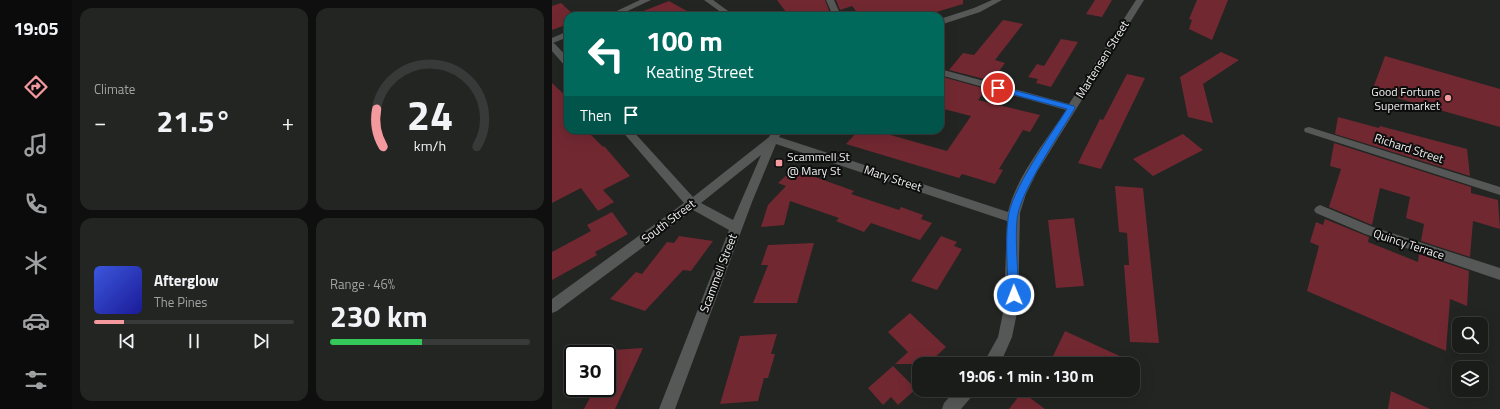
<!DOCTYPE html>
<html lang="en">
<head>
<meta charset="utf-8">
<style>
	:root { --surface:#1a1c1a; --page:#232523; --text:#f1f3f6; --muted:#9fa1a2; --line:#383a39; --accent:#f49a9f }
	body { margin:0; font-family:"Titillium Web",sans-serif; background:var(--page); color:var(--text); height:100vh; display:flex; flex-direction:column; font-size:15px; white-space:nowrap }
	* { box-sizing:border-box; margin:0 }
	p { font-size:13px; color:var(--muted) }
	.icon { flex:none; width:22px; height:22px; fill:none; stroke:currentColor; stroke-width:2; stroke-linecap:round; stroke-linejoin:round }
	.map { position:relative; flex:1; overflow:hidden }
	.sheet { display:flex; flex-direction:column; gap:8px; padding:8px; background:#0e0f0e; width:480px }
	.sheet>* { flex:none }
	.top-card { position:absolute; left:12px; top:12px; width:380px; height:122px; border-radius:12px; box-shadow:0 4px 16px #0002,0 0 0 1px var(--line); background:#00695c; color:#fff; overflow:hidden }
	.controls { position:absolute; left:900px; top:317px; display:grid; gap:8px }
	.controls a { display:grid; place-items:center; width:36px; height:36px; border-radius:8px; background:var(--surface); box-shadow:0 4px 16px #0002,0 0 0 1px var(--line); font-size:20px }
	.speed { position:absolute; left:12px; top:345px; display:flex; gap:8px; font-size:20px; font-weight:700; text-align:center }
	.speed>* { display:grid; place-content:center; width:52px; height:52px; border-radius:50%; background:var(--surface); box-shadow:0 4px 16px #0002,0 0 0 1px var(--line); line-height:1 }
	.speed .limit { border:2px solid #111; border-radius:6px; background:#fff; color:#111 }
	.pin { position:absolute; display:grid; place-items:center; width:34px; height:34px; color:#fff; margin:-17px; border:2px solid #fff; border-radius:50%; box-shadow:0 1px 4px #0007 }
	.me { position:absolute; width:44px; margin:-22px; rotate:359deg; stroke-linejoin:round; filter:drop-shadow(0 0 3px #0008) }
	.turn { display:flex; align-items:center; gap:14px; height:84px; padding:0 16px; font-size:18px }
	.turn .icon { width:52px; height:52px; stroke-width:2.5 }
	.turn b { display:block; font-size:28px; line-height:34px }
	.then { display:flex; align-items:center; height:38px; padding:0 16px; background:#0003; gap:8px; font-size:15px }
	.big { font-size:30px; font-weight:700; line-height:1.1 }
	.sheet .widget { flex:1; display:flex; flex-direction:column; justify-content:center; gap:6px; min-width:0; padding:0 14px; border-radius:12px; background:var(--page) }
	.sheet .dial { align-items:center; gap:0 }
	.dial svg { height:104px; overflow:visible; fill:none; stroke:var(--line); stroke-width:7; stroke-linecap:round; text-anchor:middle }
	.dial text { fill:var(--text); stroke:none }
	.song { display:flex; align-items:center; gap:12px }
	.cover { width:48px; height:48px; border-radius:6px; background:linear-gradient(135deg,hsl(230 70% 55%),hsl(240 70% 35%)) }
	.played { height:4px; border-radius:2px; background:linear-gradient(90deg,var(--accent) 15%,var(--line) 15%) }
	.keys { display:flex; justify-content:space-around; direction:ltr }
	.heat { display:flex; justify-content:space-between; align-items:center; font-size:22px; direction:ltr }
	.charge { height:6px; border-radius:3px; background:linear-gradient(90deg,#34c759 46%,var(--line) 0) }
	.sheet .tiles { flex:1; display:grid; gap:8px; grid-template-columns:repeat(2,1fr) }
	.trip { position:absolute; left:360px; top:357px; width:228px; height:40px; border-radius:12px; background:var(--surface); box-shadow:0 4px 16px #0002,0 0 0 1px var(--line); font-weight:700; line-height:40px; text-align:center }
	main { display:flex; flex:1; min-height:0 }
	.tabs { display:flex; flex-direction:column; width:72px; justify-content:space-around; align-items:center; background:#0a0b0a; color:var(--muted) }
	.tabs .icon { width:28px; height:28px }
	.tabs .selected { color:var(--accent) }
	.tabs b { font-size:18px; color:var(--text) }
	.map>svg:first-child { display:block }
	.building { fill:#722831 }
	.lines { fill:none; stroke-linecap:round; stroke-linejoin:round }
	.minor { fill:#565857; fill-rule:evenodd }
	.route { fill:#1a73e8; stroke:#114b97 }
	.poi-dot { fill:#f49a9f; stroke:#0c0d0c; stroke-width:1.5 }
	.labels { text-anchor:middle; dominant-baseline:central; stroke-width:4; stroke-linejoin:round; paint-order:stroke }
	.street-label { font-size:12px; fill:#eff0ef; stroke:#0c0d0c }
	.poi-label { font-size:12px; fill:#eff0ef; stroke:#0c0d0c; text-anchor:end }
</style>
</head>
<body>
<main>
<nav class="tabs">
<b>19:05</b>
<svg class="icon selected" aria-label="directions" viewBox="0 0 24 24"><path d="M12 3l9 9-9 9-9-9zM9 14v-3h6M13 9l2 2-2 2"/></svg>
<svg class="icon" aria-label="music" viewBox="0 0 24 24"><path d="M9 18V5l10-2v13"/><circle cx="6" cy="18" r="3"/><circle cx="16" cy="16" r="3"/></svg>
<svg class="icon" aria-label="phone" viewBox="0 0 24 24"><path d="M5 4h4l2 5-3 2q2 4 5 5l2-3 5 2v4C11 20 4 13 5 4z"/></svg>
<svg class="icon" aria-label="climate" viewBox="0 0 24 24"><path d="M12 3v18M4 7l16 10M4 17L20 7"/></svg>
<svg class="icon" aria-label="car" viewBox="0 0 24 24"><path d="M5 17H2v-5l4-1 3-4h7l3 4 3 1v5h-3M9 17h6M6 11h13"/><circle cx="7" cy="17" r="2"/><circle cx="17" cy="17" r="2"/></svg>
<svg class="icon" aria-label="filters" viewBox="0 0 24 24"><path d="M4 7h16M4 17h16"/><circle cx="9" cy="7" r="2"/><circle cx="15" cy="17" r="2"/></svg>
</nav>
<section class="sheet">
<div class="tiles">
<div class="widget"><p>Climate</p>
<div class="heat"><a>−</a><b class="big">21.5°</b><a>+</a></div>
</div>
<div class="widget dial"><svg viewBox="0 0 100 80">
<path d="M14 69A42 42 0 1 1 86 69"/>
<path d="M14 69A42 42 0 0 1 9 40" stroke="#f49a9f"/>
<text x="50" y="56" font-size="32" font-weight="700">24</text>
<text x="50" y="72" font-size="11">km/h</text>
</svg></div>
<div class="widget">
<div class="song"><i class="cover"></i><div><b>Afterglow</b><p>The Pines</p></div></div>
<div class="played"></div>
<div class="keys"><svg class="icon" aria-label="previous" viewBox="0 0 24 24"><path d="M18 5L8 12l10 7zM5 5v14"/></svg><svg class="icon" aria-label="pause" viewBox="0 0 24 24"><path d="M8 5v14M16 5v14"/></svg><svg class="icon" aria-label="next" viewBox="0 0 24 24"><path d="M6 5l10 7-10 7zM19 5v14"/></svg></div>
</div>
<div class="widget"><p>Range · 46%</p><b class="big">230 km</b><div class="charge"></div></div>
</div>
</section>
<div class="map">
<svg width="948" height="409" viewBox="0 0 948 409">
	<rect width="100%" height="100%" fill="#222522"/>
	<path class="building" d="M 225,0 L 273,0 L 278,13 L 266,16 L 237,16 Z
		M 284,0 L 411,0 L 411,4 L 371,16 L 308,16 L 300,6 L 288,10 Z
		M 543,0 L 560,0 L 550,17 L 534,14 Z
		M 645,0 L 676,0 L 660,40 L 637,29 L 640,20 L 637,19 Z
		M 117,1 L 144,16 L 81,16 L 81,15 Z
		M 9,3 L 23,16 L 16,16 L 16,24 L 0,30 L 0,6 Z
		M 451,20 L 471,24 L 443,60 L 453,63 L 440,81 L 397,70 L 411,53 L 422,55 Z
		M 509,39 L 526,42 L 499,87 L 484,83 L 486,79 L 476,77 L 485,64 L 492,66 Z
		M 669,52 L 687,60 L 651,84 L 661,123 L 636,117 L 628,77 Z
		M 833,56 L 948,89 L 948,127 L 820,91 Z
		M 575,74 L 593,78 L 549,169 L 526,163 L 548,119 L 551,120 Z
		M 391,77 L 434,89 L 426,100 L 488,115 L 478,132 L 471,130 L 447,169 L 451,170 L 443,184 L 410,174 L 407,178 L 294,144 L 307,130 L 321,130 L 395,151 L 419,116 L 388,108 L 388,81 Z
		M 0,83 L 16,98 L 16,130 L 34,130 L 51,147 L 52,146 L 78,176 L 51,190 L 62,202 L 46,211 L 29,188 L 0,203 Z
		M 786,117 L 827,128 L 828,126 L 915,149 L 918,176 L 783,134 Z
		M 631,134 L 651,150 L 601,176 L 581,159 Z
		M 782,143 L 919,187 L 919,193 L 946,200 L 948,229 L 921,221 L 918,257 L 869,241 L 872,224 L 854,218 L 858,197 L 828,188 L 820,225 L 777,207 L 789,169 L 778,166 Z
		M 241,169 L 302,191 L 299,194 L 347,210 L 349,207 L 371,215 L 369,219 L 380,223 L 368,240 L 319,223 L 312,232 L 284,221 L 287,218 L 238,201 L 232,225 L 209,227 L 216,205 L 234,186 L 226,183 Z
		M 563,186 L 591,188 L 607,343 L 578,342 L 572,265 L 577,265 L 575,233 L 567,232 Z
		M 60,212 L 76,234 L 43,252 L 45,255 L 0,280 L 0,252 L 39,231 L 35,225 Z
		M 522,218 L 532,286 L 504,288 L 496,220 Z
		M 773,219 L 817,237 L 816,242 L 866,262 L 867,254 L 917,271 L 915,306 L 898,299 L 894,351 L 755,291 L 767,246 L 758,242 L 764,222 L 771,225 Z
		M 127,236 L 161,241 L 139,271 L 131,270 L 93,311 L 58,299 L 84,272 L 90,274 L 115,242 L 122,243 Z
		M 389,236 L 405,242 L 402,246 L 410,249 L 385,290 L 359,281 Z
		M 262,243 L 245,303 L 201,303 L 216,265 L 209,265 L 216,245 Z
		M 358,313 L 394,347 L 376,364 L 343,364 L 356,352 L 336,332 Z
		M 513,331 L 585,364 L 518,364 L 501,356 Z
		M 225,334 L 219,354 L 223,354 L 216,378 L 212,378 L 206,401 L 168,404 L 188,336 Z
		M 91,348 L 63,409 L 32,409 L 43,388 L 55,388 L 55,363 L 61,350 Z
		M 341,366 L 364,389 L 346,405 L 339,397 L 331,405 L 316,388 Z
		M 839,391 L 878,409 L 836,409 Z
		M 470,392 L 493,409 L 457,409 Z"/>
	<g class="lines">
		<path class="minor" d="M 88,0 L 99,0 L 65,16 L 54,16 Z
			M 152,0 L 161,0 L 183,16 L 174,16 Z
			M 274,0 L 282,0 L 289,16 L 281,16 Z
			M 440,0 L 450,0 L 428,12 L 388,25 L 388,19 L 422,8 Z
			M 584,0 L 592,0 L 485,172 L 474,194 L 468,213 L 466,308 L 460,337 L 448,364 L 431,364 L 446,337 L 452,308 L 455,221 L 224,144 L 200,202 L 123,409 L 107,409 L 177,230 L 141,210 L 5,311 L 0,313 L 0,299 L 132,203 L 69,130 L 80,130 L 141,197 L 217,137 L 221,130 L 231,130 L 227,137 L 456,212 C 464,177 494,141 514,110 L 388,75 L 388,69 L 517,104 ZM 209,155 L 181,220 L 149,203 Z
			M 16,31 L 16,37 L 1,43 L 3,44 L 16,58 L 16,67 L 13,66 L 0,51 L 0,38 Z
			M 757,127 L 948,187 L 948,195 L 753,132 L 752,130 L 753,128 Z
			M 768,205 L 821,227 L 948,268 L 948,280 L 813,234 L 764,213 L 762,210 L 764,207 Z
			M 404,390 L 423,390 L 421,395 L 409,409 L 390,409 L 392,403 Z"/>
	</g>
	<path class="route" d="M 446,86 L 522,106 L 523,108 C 508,134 468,191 465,219 C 463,242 466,271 467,295 L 465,298 L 462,300 L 458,298 L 456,295 C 456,270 453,244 456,219 C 458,191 499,135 515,109 L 444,90 L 444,87 Z"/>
	<g class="poi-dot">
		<circle cx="896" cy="98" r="4"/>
		<rect x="223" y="159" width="8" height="8" rx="2"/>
	</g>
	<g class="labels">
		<g class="street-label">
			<text transform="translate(550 59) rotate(-58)">Martensen Street</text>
			<text transform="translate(857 148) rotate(18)">Richard Street</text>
			<text transform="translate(341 178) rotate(18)">Mary Street</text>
			<text transform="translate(116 221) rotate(-37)">South Street</text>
			<text transform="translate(857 244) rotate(18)">Quincy Terrace</text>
			<text transform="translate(166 273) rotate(-69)">Scammell Street</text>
		</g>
		<g class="poi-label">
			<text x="888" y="91">Good Fortune<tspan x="888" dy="14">Supermarket</tspan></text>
			<text x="235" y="156" text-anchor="start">Scammell St<tspan x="235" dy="14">@ Mary St</tspan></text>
		</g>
	</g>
</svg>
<div class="controls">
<a><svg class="icon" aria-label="search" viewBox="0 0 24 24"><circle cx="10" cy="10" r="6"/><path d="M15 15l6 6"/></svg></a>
<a><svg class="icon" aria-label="layers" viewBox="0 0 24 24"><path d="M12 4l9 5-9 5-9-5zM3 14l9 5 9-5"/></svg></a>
</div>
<div class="speed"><div class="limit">30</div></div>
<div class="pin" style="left:446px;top:88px;background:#d93025"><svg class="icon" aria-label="arrive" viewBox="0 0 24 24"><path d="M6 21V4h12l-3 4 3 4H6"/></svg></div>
<svg class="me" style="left:462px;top:295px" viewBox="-20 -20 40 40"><circle r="17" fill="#1a73e8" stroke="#fff" stroke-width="3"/><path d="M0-11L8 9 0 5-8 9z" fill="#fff"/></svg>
<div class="trip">19:06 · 1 min · 130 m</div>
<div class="top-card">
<div class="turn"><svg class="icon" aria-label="left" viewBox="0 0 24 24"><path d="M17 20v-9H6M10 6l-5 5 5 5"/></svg><div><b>100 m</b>Keating Street</div></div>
<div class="then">Then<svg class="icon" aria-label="arrive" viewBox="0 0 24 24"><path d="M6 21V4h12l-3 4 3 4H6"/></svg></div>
</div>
</div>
</main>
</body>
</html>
